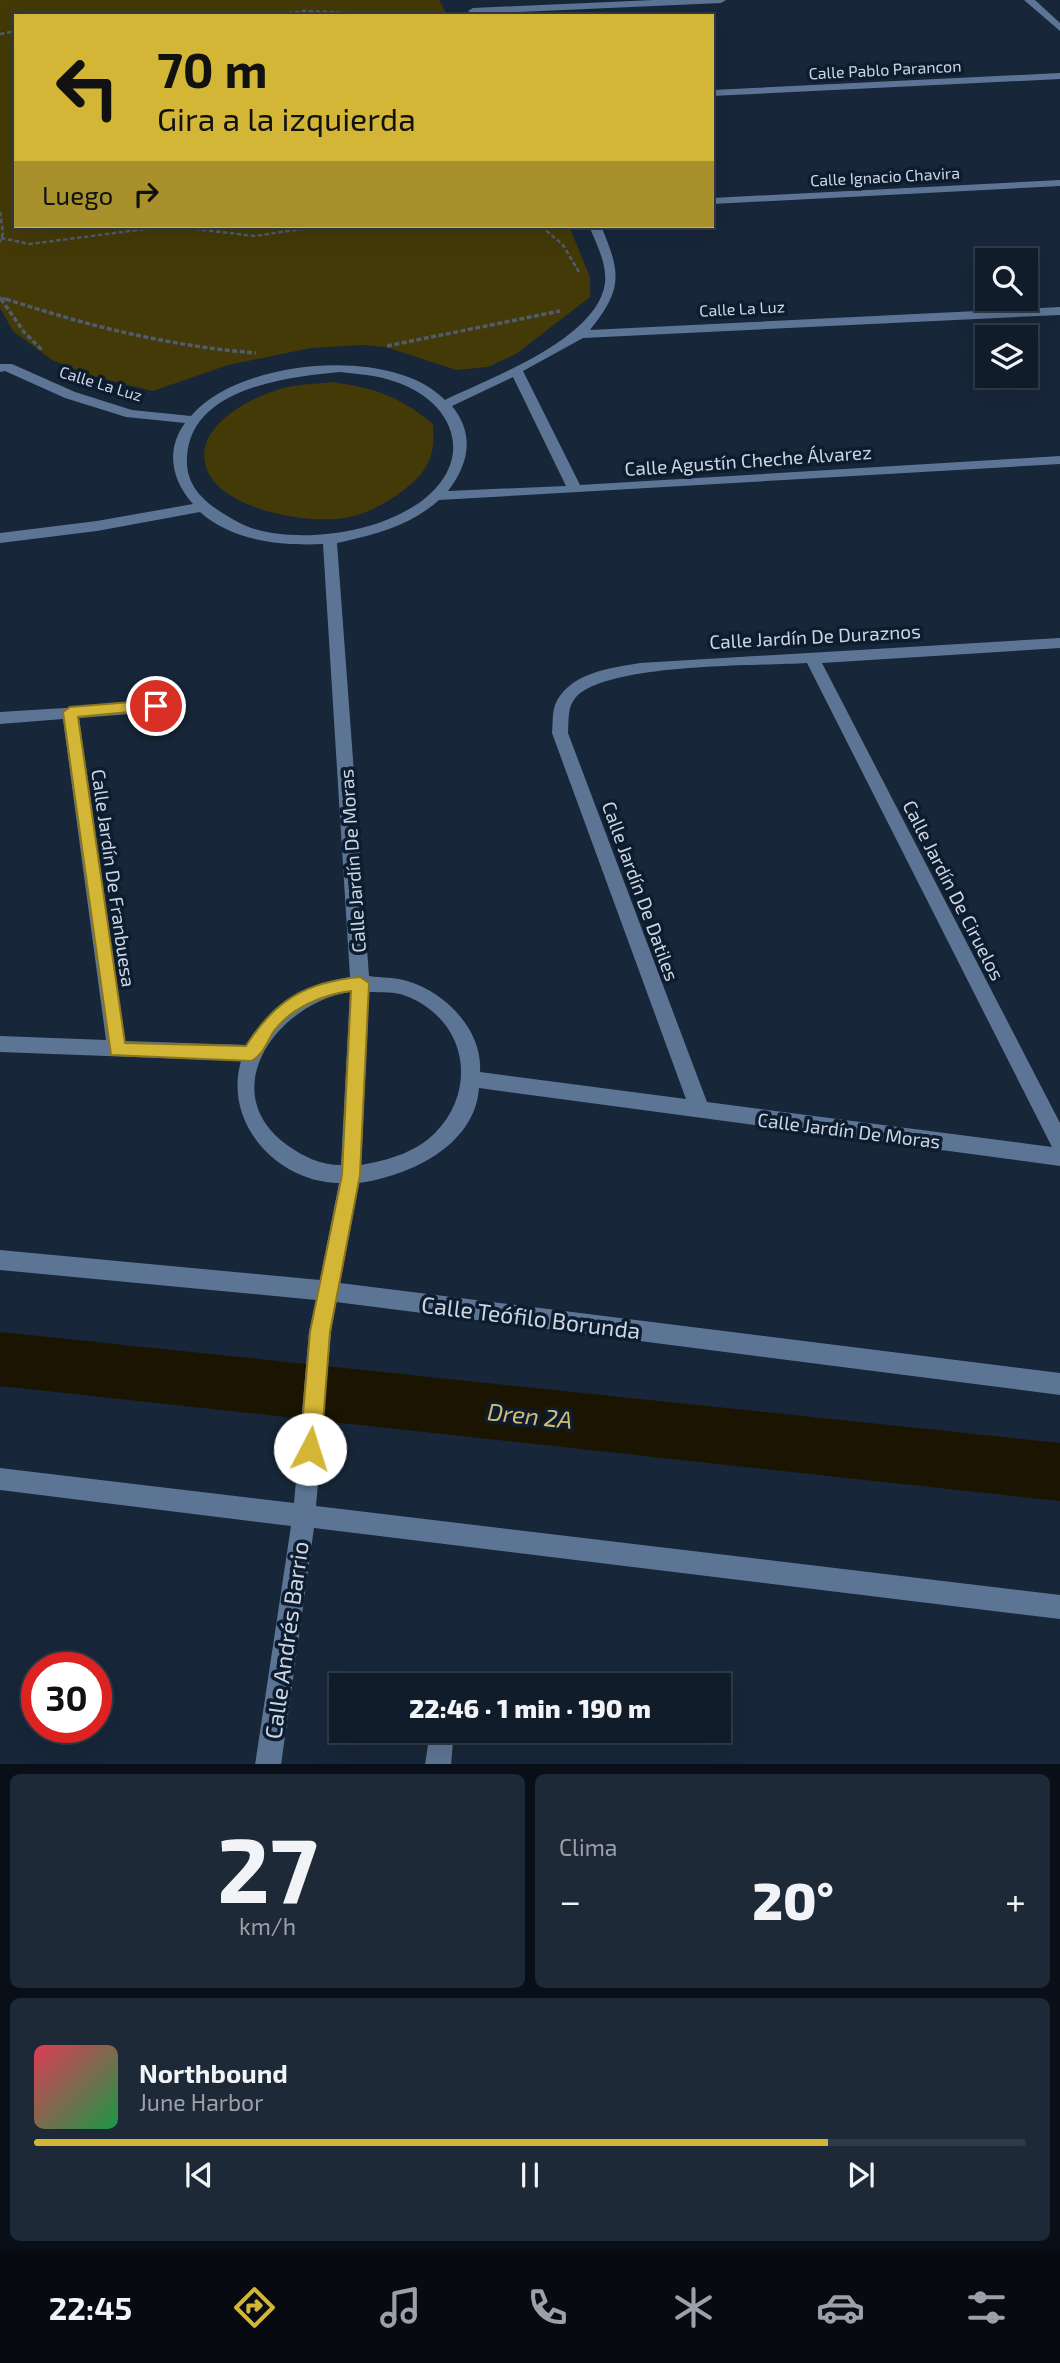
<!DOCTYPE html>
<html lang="es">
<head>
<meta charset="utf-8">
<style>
	:root { --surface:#111c2b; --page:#1e2937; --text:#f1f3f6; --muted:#9ca1a9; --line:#303a47; --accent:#d3b635 }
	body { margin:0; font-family:"Exo 2",sans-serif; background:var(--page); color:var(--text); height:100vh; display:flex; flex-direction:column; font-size:26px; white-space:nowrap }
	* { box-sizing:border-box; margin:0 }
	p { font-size:23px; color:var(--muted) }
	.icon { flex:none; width:38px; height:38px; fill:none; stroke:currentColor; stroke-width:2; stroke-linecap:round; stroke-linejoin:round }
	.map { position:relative; height:1764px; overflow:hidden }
	.details { display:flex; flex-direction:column; gap:10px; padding:10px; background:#090f18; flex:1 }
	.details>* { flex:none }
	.hud { position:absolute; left:14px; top:14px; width:700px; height:214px; border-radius:0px; box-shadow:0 7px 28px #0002,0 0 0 2px var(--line); background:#d3b635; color:#111; overflow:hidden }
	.controls { position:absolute; left:975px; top:248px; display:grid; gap:14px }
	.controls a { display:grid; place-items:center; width:63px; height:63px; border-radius:0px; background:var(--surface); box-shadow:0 7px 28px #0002,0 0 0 2px var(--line); font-size:35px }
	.speed { position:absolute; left:21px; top:1652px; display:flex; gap:14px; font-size:35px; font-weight:700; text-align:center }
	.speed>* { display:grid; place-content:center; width:91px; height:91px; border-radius:50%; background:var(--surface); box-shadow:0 7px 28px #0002,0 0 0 2px var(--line); line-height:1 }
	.speed .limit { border:10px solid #d22; background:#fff; color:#111 }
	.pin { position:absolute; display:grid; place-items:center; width:60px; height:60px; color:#fff; margin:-30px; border:4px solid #fff; border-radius:50%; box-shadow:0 2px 7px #0007 }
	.me { position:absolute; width:77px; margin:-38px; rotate:5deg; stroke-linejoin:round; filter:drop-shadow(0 0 5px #0008) }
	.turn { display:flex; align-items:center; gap:24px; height:147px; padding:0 28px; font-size:32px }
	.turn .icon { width:91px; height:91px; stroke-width:2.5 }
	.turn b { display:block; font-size:49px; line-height:60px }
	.then { display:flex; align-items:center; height:66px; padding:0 28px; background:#0003; gap:14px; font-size:26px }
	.big { font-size:52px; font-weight:800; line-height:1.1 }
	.details .card { flex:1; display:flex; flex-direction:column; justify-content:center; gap:10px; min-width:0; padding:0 24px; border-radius:10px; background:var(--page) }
	.details .dial { align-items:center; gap:0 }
	.dial b { font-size:91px; line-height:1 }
	.song { display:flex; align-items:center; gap:21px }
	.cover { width:84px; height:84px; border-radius:10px; background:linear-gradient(135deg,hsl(350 70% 55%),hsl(140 70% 35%)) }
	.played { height:7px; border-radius:4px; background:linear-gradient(90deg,var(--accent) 80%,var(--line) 80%) }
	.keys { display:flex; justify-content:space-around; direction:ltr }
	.heat { display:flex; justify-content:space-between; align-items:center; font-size:38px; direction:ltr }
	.details .tiles { flex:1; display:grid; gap:10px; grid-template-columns:1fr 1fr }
	.card:last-child { grid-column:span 2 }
	.trip { position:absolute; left:329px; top:1673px; width:402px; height:70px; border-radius:0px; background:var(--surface); box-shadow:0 7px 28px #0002,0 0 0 2px var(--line); font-weight:800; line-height:70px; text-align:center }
	.tabs { display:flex; height:112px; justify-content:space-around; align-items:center; background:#070b11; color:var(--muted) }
	.tabs .icon { width:49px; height:49px }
	.tabs .current { color:var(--accent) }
	.tabs b { font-size:32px; color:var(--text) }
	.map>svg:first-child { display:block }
	.green { fill:#443a08 }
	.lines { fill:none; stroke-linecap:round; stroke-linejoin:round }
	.canal { fill:#1a1400; fill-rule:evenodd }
	.path-far1 { stroke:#4e5c6d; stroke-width:2.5; stroke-dasharray:4.5 2.5; stroke-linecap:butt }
	.path { stroke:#4e5c6d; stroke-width:3.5; stroke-dasharray:5 2.5; stroke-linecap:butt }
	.minor { fill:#5d7595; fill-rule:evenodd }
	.route { fill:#d3b635; stroke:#897622; stroke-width:2 }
	.labels { text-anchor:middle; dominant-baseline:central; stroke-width:7; stroke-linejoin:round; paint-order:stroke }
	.far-street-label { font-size:16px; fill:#ccd6e3; stroke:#0e1c2f }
	.street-label { font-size:19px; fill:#ccd6e3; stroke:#0e1c2f }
	.near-street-label { font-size:23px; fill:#ccd6e3; stroke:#0e1c2f }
	.near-water-label { font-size:24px; font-style:italic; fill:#d1be72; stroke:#0e1c2f }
</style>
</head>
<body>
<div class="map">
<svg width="1060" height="1765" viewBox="0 0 1060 1765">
	<rect width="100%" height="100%" fill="#172639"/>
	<path class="green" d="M 0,0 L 439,0 L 448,16 L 16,16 L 16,226 L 569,226 L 590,277 L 590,297 L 516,354 L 488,367 L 456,370 L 386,347 L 363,345 L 311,348 L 228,365 L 153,391 L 95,377 L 52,360 L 13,331 L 0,308 Z
		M 332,382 C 375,388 399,396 433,424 C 436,459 426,475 397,495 C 384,504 369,512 354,516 C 317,527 219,511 206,467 C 193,426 252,396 284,388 C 299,384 317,384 332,382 Z"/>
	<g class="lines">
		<path class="canal" d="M 0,1332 L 1060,1443 L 1060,1501 L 0,1386 Z"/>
		<path class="path-far1" d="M 267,16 L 304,11 L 418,16
			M 0,34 L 16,31
			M 0,212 L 3,233 L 0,242
			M 541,226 L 563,245 L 579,272
			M 1,238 L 30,244 L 169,226 L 255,236 L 322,226
			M 0,297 L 3,301
			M 3,298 L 11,301"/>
		<path class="path" d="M 1,299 L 24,332 L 43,351
			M 6,299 C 88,326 169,346 256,353
			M 387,346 L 560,311"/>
		<path class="minor" d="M 654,0 L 726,0 L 721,3 L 473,14 L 468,11 L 473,8 Z
			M 1024,0 L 1035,0 L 1060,23 L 1060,31 Z
			M 1060,73 L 1060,79 L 712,96 L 712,90 Z
			M 1060,180 L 1060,186 L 712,204 L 712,198 Z
			M 589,226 L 601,226 C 621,273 623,289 590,330 L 1060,307 L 1060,315 L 583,338 L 523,371 L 580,485 L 1060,456 L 1060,464 L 439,500 C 410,526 374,535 337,543 L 369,976 C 381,978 395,977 407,981 C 445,992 483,1030 480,1072 L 686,1099 L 552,733 C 553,724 552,714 555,705 C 568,673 610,668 640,663 L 1060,638 L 1060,648 L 822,663 L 1060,1123 L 1060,1166 L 479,1088 C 475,1146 409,1176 359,1183 L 340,1283 L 1060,1373 L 1060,1395 L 336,1302 L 331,1332 L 316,1506 L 1060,1595 L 1060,1619 L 314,1528 L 281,1765 L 255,1765 L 291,1526 L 0,1490 L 0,1468 L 294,1503 L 309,1332 L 316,1300 L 0,1270 L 0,1250 L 320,1280 L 339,1183 C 277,1182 223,1123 241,1061 L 0,1052 L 0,1036 L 106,1040 L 63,719 L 0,724 L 0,712 L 162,702 L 164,706 L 156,712 L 79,718 L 125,1041 L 247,1045 C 269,1005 306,984 350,977 L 323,544 C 282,546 232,541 200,512 L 97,531 L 0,543 L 0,533 L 97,521 L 193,504 C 172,481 165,450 185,423 L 126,417 L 65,398 L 5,371 L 0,372 L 0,364 L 12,364 L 75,392 L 132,410 L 191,416 C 239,359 392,345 445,400 C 490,378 598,339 605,283 C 607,263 596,243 589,226 ZM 340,372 C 357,374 376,375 393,381 C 455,400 478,461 419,503 C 388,524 351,533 314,535 C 289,536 258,534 236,521 C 211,507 185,490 187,458 C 190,388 286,377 340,372 ZM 513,377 L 566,486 L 448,491 C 469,464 475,434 452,406 ZM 807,663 L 1052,1147 L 707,1102 L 568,733 C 569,720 567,707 576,697 C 608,663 758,666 807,663 ZM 350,992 L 341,1165 C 320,1165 304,1157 287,1145 C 213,1091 278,1003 350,992 ZM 369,992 C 381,993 395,991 406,996 C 466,1019 479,1088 435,1133 C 415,1153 388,1160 361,1165 Z
			M 430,1731 L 454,1731 L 451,1765 L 425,1765 Z"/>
	</g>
	<path class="route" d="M 156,700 L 161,702 L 161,709 L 78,717 L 125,1043 L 246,1046 C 275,1000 306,982 360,977 L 369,983 L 360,1175 L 330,1332 L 321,1449 L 318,1456 L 310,1459 L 303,1456 L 300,1449 L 310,1332 L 342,1175 L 351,991 C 324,994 291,1008 274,1031 C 267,1041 263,1056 251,1061 L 111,1055 L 63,712 L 70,707 Z"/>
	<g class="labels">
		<g class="far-street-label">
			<text transform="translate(885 69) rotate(-3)">Calle Pablo Parancon</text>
			<text transform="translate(885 176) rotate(-3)">Calle Ignacio Chavira</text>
			<text transform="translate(742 308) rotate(-3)">Calle La Luz</text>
			<text transform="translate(101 383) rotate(17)">Calle La Luz</text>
		</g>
		<g class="street-label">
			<text transform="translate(748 460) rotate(-4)">Calle Agustín Cheche Álvarez</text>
			<text transform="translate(815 636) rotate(-3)">Calle Jardín De Duraznos</text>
			<text transform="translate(352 861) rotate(-94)">Calle Jardín De Moras</text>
			<text transform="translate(114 878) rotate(82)">Calle Jardín De Franbuesa</text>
			<text transform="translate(954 890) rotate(63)">Calle Jardín De Ciruelos</text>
			<text transform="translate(641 891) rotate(70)">Calle Jardín De Datiles</text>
			<text transform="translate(849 1130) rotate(7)">Calle Jardín De Moras</text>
		</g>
		<g class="near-street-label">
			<text transform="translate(531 1317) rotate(7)">Calle Teófilo Borunda</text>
			<text transform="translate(286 1640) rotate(-82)">Calle Andrés Barrio</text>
		</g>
		<g class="near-water-label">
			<text transform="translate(530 1415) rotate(6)">Dren 2A</text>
		</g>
	</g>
</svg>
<div class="controls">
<a><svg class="icon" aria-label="search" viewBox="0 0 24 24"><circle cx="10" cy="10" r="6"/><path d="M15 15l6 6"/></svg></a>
<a><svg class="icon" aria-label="layers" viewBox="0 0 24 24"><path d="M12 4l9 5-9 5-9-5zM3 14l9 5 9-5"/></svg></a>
</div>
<div class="speed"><div class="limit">30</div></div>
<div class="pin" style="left:156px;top:706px;background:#d93025"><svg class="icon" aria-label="arrive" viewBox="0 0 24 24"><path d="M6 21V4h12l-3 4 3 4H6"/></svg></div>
<svg class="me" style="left:310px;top:1449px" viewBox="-20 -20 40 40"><circle r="19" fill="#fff"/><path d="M0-13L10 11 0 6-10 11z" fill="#d3b635"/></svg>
<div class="trip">22:46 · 1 min · 190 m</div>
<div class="hud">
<div class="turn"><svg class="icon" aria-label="left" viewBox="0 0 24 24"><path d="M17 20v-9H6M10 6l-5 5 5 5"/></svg><div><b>70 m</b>Gira a la izquierda</div></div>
<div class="then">Luego<svg class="icon" aria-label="right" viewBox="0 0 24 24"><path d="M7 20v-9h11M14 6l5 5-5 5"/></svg></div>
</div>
</div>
<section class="details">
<div class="tiles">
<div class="card dial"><b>27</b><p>km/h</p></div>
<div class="card"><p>Clima</p>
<div class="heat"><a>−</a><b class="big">20°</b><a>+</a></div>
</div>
<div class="card">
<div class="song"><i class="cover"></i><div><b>Northbound</b><p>June Harbor</p></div></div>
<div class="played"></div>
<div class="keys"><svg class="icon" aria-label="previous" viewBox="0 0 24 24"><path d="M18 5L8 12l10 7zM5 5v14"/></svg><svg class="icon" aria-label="pause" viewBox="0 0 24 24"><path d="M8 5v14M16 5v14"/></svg><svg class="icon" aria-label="next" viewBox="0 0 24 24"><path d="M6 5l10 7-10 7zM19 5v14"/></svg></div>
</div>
</div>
</section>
<nav class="tabs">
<b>22:45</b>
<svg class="icon current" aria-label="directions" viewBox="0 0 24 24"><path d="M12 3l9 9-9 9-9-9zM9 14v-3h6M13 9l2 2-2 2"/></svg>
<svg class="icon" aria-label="music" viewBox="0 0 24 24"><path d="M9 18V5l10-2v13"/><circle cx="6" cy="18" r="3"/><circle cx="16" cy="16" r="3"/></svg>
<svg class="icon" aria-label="phone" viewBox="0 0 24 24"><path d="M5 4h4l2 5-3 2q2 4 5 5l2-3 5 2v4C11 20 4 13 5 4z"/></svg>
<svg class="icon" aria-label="climate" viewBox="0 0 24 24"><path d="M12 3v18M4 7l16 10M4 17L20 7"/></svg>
<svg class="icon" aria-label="car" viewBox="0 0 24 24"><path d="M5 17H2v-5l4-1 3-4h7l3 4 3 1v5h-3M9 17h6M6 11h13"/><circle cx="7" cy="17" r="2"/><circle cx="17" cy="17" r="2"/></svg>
<svg class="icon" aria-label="filters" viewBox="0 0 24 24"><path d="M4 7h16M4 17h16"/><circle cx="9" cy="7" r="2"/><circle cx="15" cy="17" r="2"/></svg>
</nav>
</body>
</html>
